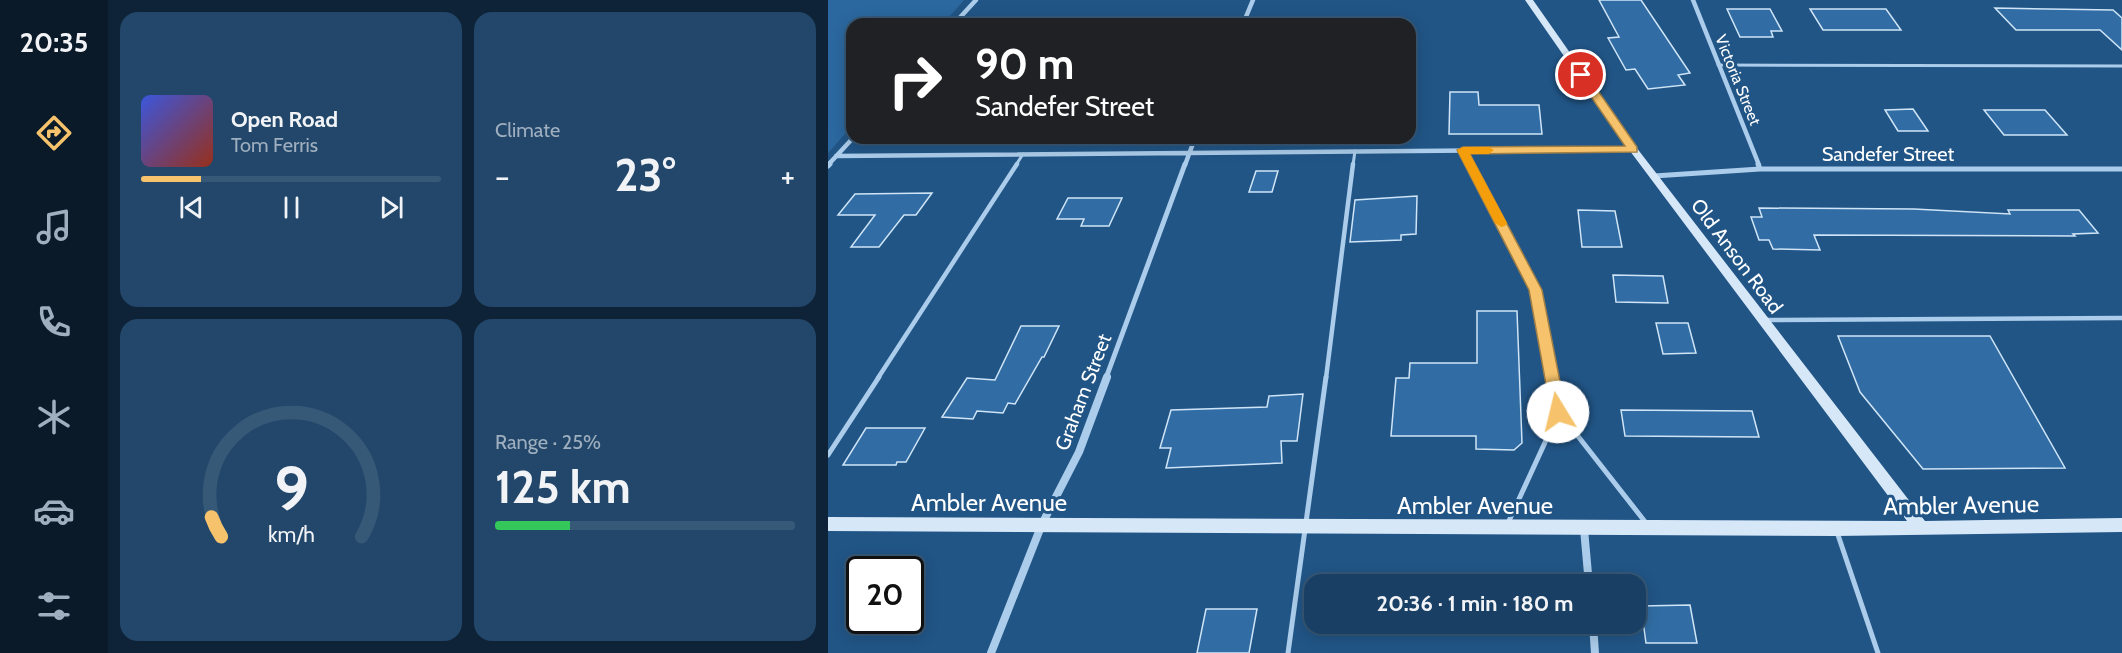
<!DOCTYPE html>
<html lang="en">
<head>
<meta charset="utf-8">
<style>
	:root { --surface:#194064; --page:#22476a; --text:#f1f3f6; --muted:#9fafbf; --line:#375978; --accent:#f6c36c }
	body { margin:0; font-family:Cabin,sans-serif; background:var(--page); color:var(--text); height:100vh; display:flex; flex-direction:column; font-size:22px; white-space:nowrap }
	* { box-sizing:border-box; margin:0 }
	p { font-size:20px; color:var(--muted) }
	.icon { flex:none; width:33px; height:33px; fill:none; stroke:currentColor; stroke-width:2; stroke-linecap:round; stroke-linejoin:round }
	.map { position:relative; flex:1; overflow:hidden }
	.drawer { display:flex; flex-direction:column; gap:12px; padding:12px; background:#0e2337; width:720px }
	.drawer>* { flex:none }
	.top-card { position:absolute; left:18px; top:18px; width:570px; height:126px; border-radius:18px; box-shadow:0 3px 15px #0003,0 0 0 2px var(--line); background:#202124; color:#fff; overflow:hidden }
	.speed { position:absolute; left:18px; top:556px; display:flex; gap:12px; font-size:30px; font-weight:700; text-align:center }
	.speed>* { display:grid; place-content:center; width:78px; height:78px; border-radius:50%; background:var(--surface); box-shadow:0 3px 15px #0003,0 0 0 2px var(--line); line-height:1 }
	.speed .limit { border:3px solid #111; border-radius:9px; background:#fff; color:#111 }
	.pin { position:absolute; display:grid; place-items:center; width:51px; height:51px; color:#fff; margin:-26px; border:3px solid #fff; border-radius:50%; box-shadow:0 2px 6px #0007 }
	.me { position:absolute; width:66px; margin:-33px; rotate:351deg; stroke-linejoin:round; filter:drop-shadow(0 0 4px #0008) }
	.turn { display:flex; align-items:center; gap:21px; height:126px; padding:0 30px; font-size:27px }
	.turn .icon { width:78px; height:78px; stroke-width:2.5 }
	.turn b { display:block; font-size:42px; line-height:51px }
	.big { font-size:45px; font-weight:700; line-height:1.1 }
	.drawer .tile { flex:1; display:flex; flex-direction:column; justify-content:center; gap:9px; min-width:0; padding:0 21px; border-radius:18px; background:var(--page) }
	.drawer .dial { align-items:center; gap:0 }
	.dial svg { height:156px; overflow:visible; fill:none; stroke:var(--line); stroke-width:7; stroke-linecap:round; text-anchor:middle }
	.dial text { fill:var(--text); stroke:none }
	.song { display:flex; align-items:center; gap:18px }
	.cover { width:72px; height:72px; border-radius:9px; background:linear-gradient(135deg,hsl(230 70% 55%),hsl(10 70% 35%)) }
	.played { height:6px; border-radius:3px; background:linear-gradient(90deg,var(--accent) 20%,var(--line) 20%) }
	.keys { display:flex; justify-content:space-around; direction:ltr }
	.heat { display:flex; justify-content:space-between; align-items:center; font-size:33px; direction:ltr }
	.charge { height:9px; border-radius:4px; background:linear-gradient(90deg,#34c759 25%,var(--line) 0) }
	.drawer .tiles { flex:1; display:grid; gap:12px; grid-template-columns:repeat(2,1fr) }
	.trip { position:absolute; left:476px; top:574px; width:342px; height:60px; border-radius:18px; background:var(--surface); box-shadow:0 3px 15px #0003,0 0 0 2px var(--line); font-weight:700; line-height:60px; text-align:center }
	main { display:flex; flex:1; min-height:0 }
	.tabs { display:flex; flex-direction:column; width:108px; justify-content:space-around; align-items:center; background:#0a1a28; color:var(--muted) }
	.tabs .icon { width:42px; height:42px }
	.tabs .current { color:var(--accent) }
	.tabs b { font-size:27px; color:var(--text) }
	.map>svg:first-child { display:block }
	.green { fill:#2b689f }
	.building { fill:#316da4; stroke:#cfe5f7; stroke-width:1.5 }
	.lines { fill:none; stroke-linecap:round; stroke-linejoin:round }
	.lane-far2 { stroke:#abccea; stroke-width:3 }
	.lane-far1 { stroke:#abccea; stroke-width:4.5 }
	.lane { stroke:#abccea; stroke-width:5 }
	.street-far2 { stroke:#abccea; stroke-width:4.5 }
	.street-far1 { stroke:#abccea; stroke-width:5 }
	.street { stroke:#abccea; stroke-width:8 }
	.secondary { fill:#d6e7f8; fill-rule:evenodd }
	.route { fill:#f6c36c; stroke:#a07f46; stroke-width:1.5 }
	.slow { fill:#f59e0b }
	.labels { text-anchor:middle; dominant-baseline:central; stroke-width:6; stroke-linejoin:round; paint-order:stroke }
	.far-street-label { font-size:16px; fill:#fff; stroke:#215586 }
	.street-label { font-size:20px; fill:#fff; stroke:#215586 }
	.near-street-label { font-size:24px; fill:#fff; stroke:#215586 }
</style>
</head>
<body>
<main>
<nav class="tabs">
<b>20:35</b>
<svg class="icon current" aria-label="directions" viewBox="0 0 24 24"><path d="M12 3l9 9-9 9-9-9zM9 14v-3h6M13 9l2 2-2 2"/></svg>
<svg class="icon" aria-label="music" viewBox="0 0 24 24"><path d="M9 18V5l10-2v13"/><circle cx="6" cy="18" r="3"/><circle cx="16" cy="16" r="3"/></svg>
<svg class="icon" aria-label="phone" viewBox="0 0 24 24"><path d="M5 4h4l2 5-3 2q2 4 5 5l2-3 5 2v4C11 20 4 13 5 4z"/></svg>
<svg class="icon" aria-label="climate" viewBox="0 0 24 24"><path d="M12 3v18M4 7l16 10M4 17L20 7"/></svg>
<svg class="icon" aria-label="car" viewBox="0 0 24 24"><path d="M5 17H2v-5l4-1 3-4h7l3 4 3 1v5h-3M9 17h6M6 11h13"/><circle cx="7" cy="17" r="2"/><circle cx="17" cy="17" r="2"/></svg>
<svg class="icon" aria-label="filters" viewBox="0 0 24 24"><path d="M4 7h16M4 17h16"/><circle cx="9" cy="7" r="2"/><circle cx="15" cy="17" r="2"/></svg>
</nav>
<section class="drawer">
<div class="tiles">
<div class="tile">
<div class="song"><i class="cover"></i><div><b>Open Road</b><p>Tom Ferris</p></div></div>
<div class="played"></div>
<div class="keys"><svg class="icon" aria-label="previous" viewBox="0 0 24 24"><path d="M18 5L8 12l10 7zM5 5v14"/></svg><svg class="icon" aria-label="pause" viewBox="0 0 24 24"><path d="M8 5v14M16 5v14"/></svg><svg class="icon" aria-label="next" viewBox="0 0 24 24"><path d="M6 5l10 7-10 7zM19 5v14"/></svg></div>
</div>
<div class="tile"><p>Climate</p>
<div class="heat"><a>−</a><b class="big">23°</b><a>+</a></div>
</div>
<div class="tile dial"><svg viewBox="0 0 100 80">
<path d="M14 69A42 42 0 1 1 86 69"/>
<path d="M14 69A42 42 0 0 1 9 59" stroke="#f6c36c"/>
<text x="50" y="56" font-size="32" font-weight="700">9</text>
<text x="50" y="72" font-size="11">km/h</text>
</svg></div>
<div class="tile"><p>Range · 25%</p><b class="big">125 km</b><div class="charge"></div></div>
</div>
</section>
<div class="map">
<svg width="1294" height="653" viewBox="0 0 1294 653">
	<rect width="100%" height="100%" fill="#215586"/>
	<path class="green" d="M 0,0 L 136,0 L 115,24 L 24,24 L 24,126 L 0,153 Z"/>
	<path class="building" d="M 771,0 L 813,0 L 862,73 L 850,75 L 857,85 L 820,89 L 807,69 L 798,70 L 780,38 L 791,37 Z
		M 1167,8 L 1285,10 L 1294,18 L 1294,50 L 1272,30 L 1188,30 Z
		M 899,9 L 942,9 L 954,31 L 943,31 L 945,37 L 912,37 Z
		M 982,9 L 1058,9 L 1073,30 L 995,30 Z
		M 622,92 L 650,92 L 651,105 L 711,105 L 714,134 L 621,134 Z
		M 1085,109 L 1100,131 L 1070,131 L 1057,110 Z
		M 1156,110 L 1217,110 L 1239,135 L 1176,135 Z
		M 428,171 L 450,171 L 444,192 L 421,192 Z
		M 104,193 L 88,215 L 76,215 L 51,247 L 23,247 L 47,215 L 10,215 L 27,194 Z
		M 589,196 L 588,234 L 573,235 L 573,240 L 522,242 L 527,200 Z
		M 240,198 L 294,198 L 281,226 L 253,226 L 256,219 L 229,219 Z
		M 931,208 L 1086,209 L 1182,214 L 1180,210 L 1251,210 L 1270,233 L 1245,234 L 1247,236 L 986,235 L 992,250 L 945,249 L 941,240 L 931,240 L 923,217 L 934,217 Z
		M 750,210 L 787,211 L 794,247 L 754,247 Z
		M 785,275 L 835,276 L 840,303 L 788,302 Z
		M 649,311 L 689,311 L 694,443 L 686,450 L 648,449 L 648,436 L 563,436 L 568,378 L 581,378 L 582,363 L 649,363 Z
		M 828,323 L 860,323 L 868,353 L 835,354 Z
		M 193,326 L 231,326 L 216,357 L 214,357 L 187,404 L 180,403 L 175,413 L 149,411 L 145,419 L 114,417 L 139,378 L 167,380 Z
		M 1010,336 L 1162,336 L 1237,468 L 1095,469 L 1032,392 Z
		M 475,394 L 469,441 L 453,441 L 454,463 L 338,468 L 343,448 L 332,448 L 343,410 L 439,407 L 441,396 Z
		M 793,410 L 924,411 L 931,437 L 797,436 Z
		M 38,428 L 97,428 L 78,462 L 69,462 L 68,465 L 15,465 Z
		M 862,605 L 869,643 L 818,643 L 813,606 Z
		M 378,609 L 429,609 L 421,653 L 369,653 Z"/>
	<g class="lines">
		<path class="lane-far2" d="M 890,65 L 1294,66
			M 635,150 L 643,165
			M 188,165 L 195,154
			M 525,165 L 527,151"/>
		<path class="lane-far1" d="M 642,164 L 707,290 L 724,378
			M 938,320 L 1294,318
			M 50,378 L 189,164
			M 498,378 L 525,164"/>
		<path class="lane" d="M 731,412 L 818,523
			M 0,455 L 51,377
			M 680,523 L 731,412 L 724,377
			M 1009,532 L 1050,653
			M 460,653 L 498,377"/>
		<path class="street-far2" d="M 865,0 L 931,165
			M 126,24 L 148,0
			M 415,24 L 425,0
			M 8,156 L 805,149
			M 0,165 L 25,138
			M 357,165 L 367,138"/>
		<path class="street-far1" d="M 930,164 L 932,169
			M 0,166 L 2,164
			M 826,176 L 932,169 L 1294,169
			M 278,378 L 357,164"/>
		<path class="street" d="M 756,529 L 761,585
			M 765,624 L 767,653
			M 163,653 L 214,524 L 251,452 L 279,377"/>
		<path class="secondary" d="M 697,0 L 705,0 L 808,147 L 1097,521 L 1294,518 L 1294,532 L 1008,536 L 0,531 L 0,517 L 1079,521 L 802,151 Z"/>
	</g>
	<path class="route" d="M 753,72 L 757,72 L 809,147 L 809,152 L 642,154 L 714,290 L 738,412 L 730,418 L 723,412 L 701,290 L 629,150 L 635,147 L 797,146 L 748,75 Z"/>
	<path class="slow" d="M 635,147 L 661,147 L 666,150 L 661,154 L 642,154 L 679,223 L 677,226 L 673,227 L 667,223 L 629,150 Z"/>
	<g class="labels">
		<g class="far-street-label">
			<text transform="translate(910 80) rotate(68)">Victoria Street</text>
		</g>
		<g class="street-label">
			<text x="1060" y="154">Sandefer Street</text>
			<text transform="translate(909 256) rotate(53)">Old Anson Road</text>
			<text transform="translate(255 392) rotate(-69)">Graham Street</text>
		</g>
		<g class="near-street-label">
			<text x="161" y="502">Ambler Avenue</text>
			<text x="647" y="505">Ambler Avenue</text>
			<text transform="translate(1133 505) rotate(-1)">Ambler Avenue</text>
		</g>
	</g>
</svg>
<div class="speed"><div class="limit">20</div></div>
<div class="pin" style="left:753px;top:75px;background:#d93025"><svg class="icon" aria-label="arrive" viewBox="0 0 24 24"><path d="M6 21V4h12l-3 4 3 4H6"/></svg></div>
<svg class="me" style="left:730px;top:412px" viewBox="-20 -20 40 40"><circle r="19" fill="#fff"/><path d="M0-13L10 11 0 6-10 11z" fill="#f6c36c"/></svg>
<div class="trip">20:36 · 1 min · 180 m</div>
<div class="top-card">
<div class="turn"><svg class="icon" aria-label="right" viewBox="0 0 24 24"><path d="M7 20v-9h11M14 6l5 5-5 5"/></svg><div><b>90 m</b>Sandefer Street</div></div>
</div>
</div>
</main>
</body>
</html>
